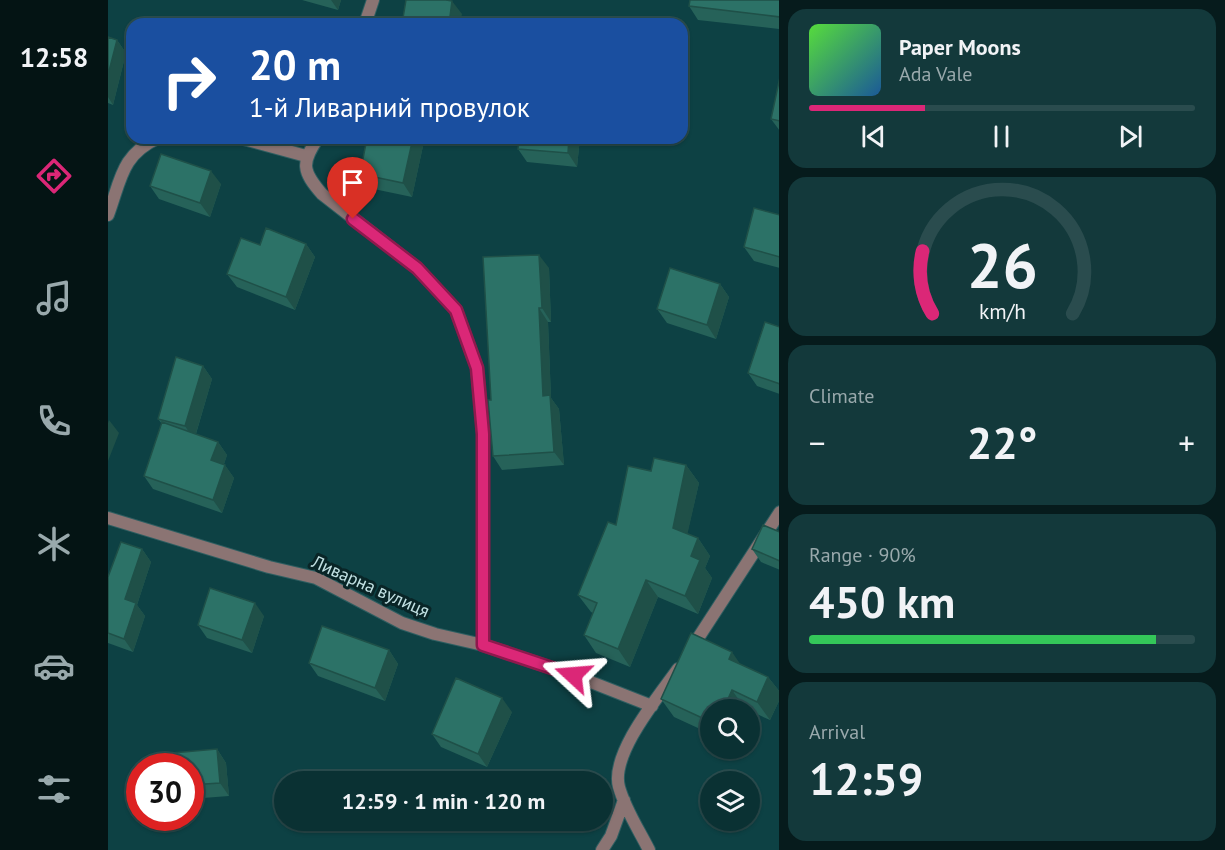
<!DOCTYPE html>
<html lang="en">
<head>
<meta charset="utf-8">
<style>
	:root { --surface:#0a3133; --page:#13393b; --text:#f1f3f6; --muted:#99a9ac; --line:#2a4c4e; --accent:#db2777 }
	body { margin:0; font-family:"PT Sans",sans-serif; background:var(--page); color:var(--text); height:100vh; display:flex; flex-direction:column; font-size:22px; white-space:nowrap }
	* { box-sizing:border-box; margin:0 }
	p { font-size:20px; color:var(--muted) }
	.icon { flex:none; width:33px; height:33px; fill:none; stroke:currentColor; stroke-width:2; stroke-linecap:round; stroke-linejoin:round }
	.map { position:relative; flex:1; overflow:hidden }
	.panel { display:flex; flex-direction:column; gap:9px; padding:9px; background:#061b1c; width:446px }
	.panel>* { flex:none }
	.banner { position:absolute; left:18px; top:18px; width:562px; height:126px; border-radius:18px; box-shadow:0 2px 4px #0004,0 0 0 2px var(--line); background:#1a4fa0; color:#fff; overflow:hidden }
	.buttons { position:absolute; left:592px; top:699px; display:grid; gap:12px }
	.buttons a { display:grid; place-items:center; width:60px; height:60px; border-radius:50%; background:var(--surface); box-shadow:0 2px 4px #0004,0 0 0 2px var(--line); font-size:30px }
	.speed { position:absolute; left:18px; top:753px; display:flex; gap:12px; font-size:30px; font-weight:700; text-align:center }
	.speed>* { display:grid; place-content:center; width:78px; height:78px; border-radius:50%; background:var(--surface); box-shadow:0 2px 4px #0004,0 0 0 2px var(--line); line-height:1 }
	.speed .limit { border:9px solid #d22; background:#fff; color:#111 }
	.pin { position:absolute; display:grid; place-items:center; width:51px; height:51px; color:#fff; margin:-62px -26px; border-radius:50% 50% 50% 0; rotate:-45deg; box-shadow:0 0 6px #0007 }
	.pin .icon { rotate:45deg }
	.me { position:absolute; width:66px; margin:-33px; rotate:289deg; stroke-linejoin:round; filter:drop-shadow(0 0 4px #0008) }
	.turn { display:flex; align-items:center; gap:21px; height:126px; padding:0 24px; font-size:27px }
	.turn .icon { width:78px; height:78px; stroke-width:2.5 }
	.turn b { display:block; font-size:42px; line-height:51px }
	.big { font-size:45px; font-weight:700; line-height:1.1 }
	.panel .card { flex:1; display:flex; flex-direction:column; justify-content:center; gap:9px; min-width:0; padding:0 21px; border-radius:18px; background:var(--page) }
	.panel .dial { align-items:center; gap:0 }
	.dial svg { height:156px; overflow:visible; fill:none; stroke:var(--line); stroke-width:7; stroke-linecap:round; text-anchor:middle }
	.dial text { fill:var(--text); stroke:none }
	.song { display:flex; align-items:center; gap:18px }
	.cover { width:72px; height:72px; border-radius:9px; background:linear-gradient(135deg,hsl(110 70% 55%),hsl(210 70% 35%)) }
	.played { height:6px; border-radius:3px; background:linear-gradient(90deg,var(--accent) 30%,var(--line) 30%) }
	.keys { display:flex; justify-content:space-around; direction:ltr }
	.heat { display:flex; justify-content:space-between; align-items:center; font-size:33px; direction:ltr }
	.charge { height:9px; border-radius:4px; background:linear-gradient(90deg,#34c759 90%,var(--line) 0) }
	.trip { position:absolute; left:166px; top:771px; width:339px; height:60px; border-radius:30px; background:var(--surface); box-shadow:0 2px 4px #0004,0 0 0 2px var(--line); font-weight:700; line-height:60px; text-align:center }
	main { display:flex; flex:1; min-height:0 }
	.dock { display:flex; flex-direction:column; width:108px; justify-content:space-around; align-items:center; background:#041414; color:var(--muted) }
	.dock .icon { width:42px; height:42px }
	.dock .selected { color:var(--accent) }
	.dock b { font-size:27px; color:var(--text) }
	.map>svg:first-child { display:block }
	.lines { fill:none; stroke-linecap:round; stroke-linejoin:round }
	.street-casing { stroke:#2e5e61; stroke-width:14 }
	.street { stroke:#8b7473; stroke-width:12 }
	.wall { fill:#266259 }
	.shaded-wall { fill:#1f5048 }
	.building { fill:#2c7267; stroke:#1f5048; stroke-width:1.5 }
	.route-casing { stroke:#8e194d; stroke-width:15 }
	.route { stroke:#db2777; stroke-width:10 }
	.labels { text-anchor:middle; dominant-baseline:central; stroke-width:6; stroke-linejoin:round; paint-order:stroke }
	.street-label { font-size:18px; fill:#c2e1e3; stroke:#092527 }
</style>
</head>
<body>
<main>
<nav class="dock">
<b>12:58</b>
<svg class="icon selected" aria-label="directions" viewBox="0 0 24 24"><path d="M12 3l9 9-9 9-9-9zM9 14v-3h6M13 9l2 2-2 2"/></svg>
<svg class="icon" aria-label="music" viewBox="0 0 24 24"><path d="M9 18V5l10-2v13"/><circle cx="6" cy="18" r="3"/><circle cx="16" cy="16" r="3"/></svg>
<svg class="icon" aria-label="phone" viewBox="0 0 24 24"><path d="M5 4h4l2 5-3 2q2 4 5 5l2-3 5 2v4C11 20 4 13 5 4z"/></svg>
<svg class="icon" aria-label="climate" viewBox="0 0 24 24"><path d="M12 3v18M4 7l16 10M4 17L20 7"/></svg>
<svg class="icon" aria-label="car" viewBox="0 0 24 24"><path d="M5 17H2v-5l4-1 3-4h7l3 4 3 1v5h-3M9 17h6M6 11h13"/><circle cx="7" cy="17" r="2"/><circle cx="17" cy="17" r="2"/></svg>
<svg class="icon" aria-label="filters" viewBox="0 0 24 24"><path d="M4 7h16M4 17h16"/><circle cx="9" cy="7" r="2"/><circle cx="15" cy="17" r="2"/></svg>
</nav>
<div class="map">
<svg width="672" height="850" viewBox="0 0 672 850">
	<rect width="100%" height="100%" fill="#0d4144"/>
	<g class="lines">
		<defs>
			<path id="street" d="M 257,24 L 265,0
				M 132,138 L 198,156
				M 210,138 C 193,163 194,171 214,194 L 309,268 L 348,310 L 369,368 L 375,434 L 375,645
				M 0,215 C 13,180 13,155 50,138
				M 0,518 L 161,567 L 208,578 L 294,623 L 327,634 L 375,645 L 465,675 L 544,706
				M 583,649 L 672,512
				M 494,850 L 503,836 L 516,800
				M 541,850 C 531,830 517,809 511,787 C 502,754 551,696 570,669"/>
		</defs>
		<use href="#street" class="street-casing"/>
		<use href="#street" class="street"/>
	</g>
	<path class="wall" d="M 194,0 L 233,0 L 230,10 Z
		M 672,0 L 672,29 L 590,20 L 581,6 Z
		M 0,37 L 9,40 L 18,53 L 5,105 L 0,103 Z
		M 672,77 L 672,131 L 663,119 Z
		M 259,138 L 310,138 L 315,146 L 304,197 L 261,188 L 252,174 Z
		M 472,138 L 469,167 L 419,162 L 410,149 Z
		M 113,184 L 102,217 L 51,199 L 42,186 Z
		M 672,215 L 672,268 L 646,261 L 636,247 Z
		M 198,244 L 207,257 L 187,310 L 129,287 L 119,274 L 152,245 Z
		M 441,268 L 443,322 L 440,322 L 443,398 L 451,409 L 456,465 L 394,470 L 385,456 L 383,400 Z
		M 612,284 L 621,297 L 608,339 L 559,323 L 549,309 Z
		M 672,327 L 672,394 L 649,386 L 640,373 Z
		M 95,366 L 104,379 L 88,434 L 110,442 L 119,455 L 116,464 L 126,478 L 114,513 L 45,489 L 36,476 L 54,424 L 50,419 Z
		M 578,465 L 591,483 L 579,534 L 590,538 L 602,556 L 597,568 L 604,578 L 590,614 L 550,597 L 522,667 L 488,653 L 476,635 L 485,613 L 483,612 L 470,595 L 508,525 L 543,471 Z
		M 672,532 L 672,570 L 653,562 L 644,549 Z
		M 34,549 L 43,562 L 29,605 L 37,616 L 25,652 L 0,643 L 0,577 Z
		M 156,616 L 144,653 L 99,638 L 90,625 Z
		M 281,650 L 290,664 L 277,701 L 210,676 L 201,663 Z
		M 632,664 L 660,677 L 672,692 L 672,699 L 662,720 L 642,711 L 642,710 L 637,709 L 603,710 L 603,734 L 566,717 L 553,699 Z
		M 404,712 L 379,767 L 333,747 L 324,734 Z
		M 109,749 L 118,763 L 121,796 L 82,799 L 82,766 Z"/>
	<path class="shaded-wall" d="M 223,0 L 233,0 L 230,10 Z
		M 344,1 L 354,14 L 352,24 L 341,24 Z
		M 9,40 L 18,53 L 5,105 L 0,97 L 0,75 Z
		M 305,138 L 310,138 L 315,146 L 304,197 L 295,183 Z
		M 461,138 L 472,138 L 469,167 L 460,153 Z
		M 103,171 L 113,184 L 102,217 L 92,203 Z
		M 198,244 L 207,257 L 187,310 L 178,297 Z
		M 431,255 L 441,268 L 443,322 L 434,308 Z
		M 612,284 L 621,297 L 608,339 L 599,325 Z
		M 431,308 L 440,322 L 443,398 L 451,409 L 456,465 L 446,452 L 435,396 Z
		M 95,366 L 104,379 L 86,440 L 77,426 Z
		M 1,420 L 11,433 L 0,461 L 0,423 Z
		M 110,442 L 119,455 L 113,473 L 103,460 Z
		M 117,465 L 126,478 L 114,513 L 105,500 Z
		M 578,465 L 591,483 L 577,545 L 565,528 Z
		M 590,538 L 602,556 L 597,568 L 604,578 L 590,614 L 577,596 L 583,556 Z
		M 34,549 L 43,562 L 29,605 L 37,616 L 25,652 L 16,639 L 17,599 Z
		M 538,580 L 550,597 L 522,667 L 510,649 Z
		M 147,603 L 156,616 L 144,653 L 134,640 Z
		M 281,650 L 290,664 L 277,701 L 267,688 Z
		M 624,652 L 637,671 L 621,659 Z
		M 660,677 L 672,692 L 672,699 L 662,720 L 649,702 Z
		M 624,690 L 637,709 L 636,710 L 615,710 Z
		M 394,698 L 404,712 L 379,767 L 370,754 Z
		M 109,749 L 118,763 L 121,796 L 112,783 Z"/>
	<path class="building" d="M 298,0 L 338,0 L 344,1 L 341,24 L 294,24 Z
		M 582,0 L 672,0 L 672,17 L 581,6 Z
		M 0,37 L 9,40 L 0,75 Z
		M 672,77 L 672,121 L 663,119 Z
		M 259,138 L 305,138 L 295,183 L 252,174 Z
		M 411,138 L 461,138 L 460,153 L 410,149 Z
		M 53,154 L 103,171 L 92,203 L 42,186 Z
		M 646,208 L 672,215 L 672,257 L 636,247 Z
		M 158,228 L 198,244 L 178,297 L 119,274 L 133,238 L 152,245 Z
		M 431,255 L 434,308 L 431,308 L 435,396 L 442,395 L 446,452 L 385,456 L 380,400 L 383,400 L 375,257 Z
		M 562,268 L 612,284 L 599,325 L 549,309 Z
		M 657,322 L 672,327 L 672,384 L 640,373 Z
		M 68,357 L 95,366 L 77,426 L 50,419 Z
		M 54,422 L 110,442 L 103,460 L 117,465 L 105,500 L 36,476 Z
		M 546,458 L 578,465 L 565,528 L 590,538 L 583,556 L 592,560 L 577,596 L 538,580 L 510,649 L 476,635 L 489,603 L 470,595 L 500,522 L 508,525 L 520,466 L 543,471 Z
		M 655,525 L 672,532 L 672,561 L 644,549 Z
		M 13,542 L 34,549 L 17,599 L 28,603 L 16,639 L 0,633 L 0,577 Z
		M 102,588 L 147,603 L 134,640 L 90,625 Z
		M 214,626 L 281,650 L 267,688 L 201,663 Z
		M 583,633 L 624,652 L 621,659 L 660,677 L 649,702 L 624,690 L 615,710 L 603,710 L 603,722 L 553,699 Z
		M 348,678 L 394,698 L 370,754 L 324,734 Z
		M 109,749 L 112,783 L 82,785 L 82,766 L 54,766 L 53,754 Z"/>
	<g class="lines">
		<defs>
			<path id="route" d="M 245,219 L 309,268 L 348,310 L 369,368 L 375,434 L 375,645 L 465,675"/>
		</defs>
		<use href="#route" class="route-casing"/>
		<use href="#route" class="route"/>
	</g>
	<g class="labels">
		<g class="street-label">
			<text transform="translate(263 586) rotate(24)">Ливарна вулиця</text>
		</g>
	</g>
</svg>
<div class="buttons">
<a><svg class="icon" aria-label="search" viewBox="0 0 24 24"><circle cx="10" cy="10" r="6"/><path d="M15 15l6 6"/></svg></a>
<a><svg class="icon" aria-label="layers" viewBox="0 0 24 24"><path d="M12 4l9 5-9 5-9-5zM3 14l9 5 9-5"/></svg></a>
</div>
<div class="speed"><div class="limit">30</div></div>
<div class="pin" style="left:245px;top:219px;background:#d93025"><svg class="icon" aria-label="arrive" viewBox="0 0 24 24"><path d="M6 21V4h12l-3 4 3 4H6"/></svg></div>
<svg class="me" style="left:465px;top:675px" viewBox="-20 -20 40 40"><path d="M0-17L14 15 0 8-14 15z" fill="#db2777" stroke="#fff" stroke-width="4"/></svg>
<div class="trip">12:59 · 1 min · 120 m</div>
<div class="banner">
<div class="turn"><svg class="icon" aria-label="right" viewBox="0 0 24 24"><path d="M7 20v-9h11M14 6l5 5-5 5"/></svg><div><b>20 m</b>1-й Ливарний провулок</div></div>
</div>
</div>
<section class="panel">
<div class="card">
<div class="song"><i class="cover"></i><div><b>Paper Moons</b><p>Ada Vale</p></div></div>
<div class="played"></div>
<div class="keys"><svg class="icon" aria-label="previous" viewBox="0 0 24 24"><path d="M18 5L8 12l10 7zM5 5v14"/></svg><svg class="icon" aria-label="pause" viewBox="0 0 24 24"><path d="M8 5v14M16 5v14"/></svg><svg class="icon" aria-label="next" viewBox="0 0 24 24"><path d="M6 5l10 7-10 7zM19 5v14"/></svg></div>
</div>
<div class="card dial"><svg viewBox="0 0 100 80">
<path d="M14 69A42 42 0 1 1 86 69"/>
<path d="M14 69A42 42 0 0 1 9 37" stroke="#db2777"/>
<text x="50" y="56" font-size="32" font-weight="700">26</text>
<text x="50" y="72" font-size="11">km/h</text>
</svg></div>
<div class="card"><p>Climate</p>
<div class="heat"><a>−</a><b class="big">22°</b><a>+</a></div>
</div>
<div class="card"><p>Range · 90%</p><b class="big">450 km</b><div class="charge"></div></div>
<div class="card"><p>Arrival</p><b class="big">12:59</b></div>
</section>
</main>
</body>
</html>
